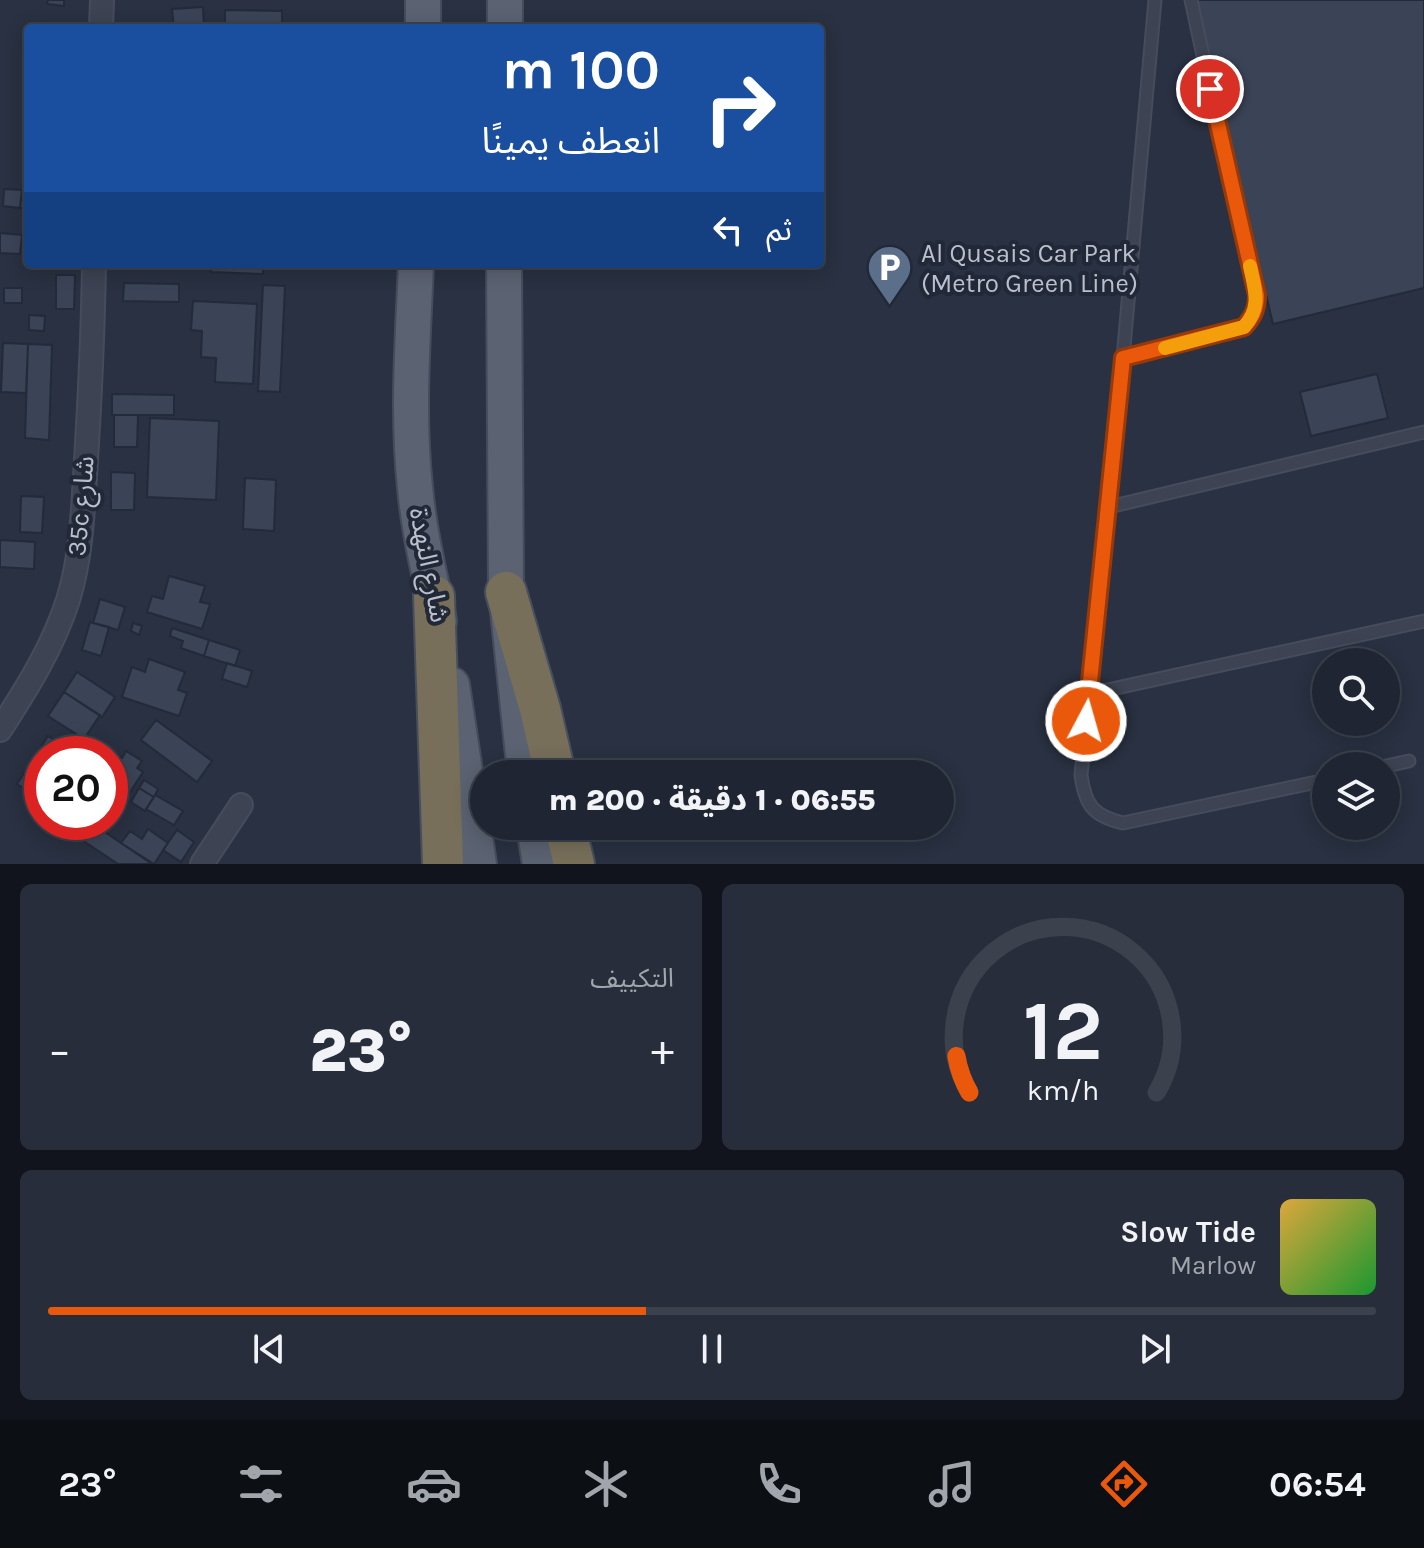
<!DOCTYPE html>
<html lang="ar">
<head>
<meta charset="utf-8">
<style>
	:root { --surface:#1f2532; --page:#272d3a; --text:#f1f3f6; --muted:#a1a5ac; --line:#3c424d; --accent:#ea580c }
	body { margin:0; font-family:Karla,"Noto Sans Arabic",sans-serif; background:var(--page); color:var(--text); direction:rtl; height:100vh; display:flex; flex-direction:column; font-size:30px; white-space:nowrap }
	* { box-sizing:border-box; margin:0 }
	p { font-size:26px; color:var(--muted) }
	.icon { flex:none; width:44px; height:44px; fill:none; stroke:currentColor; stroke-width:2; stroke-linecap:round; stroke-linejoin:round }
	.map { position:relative; height:864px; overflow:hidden; direction:ltr }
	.side { display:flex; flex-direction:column; gap:20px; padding:20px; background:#11141c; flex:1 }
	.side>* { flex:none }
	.hud { position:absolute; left:24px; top:24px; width:800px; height:244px; border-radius:8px; box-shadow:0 4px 20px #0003,0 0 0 2px var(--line); direction:rtl; background:#1a4fa0; color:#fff; overflow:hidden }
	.fabs { position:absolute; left:1312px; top:648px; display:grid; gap:16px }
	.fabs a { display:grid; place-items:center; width:88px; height:88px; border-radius:50%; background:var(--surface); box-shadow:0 4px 20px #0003,0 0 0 2px var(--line); font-size:40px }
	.speed { position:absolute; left:24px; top:736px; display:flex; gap:16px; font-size:40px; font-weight:700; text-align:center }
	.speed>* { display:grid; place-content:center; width:104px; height:104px; border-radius:50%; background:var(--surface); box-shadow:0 4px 20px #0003,0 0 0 2px var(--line); line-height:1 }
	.speed .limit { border:12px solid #d22; background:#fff; color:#111 }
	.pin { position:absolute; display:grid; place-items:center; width:68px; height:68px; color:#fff; margin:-34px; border:4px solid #fff; border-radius:50%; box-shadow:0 2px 8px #0007 }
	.me { position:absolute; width:88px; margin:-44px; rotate:6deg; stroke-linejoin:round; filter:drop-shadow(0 0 6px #0008) }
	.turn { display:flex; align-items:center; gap:28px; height:168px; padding:0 32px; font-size:36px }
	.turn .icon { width:104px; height:104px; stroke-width:2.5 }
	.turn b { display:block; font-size:56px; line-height:68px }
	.then { display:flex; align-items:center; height:76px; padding:0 32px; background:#0003; gap:16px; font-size:30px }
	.big { font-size:60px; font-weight:800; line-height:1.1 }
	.side .tile { flex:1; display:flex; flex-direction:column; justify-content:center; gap:12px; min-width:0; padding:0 28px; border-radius:12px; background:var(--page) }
	.side .dial { align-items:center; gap:0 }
	.dial svg { height:208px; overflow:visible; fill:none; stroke:var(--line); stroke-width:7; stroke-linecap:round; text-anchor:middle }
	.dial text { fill:var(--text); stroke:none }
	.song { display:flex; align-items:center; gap:24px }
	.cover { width:96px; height:96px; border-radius:12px; background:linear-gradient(135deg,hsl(40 70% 55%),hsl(130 70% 35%)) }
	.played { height:8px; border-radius:4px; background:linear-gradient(90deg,var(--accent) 45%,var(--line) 45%) }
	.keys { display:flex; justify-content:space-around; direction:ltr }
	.heat { display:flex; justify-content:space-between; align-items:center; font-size:44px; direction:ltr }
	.side .tiles { flex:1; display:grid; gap:20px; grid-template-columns:1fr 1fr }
	.tile:last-child { grid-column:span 2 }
	.trip { position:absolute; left:470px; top:760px; width:484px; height:80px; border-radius:40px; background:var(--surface); box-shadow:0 4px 20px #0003,0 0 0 2px var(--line); font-weight:800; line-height:80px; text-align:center; direction:rtl }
	.tabs { display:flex; height:128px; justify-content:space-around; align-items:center; background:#0c0f14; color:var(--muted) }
	.tabs .icon { width:56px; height:56px }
	.tabs .on { color:var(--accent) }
	.tabs b { font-size:36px; color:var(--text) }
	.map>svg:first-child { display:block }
	.building { fill:#3b4457; stroke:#232a39; stroke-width:2 }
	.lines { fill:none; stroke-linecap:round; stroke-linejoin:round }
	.lane-casing { stroke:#464c5b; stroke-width:15 }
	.street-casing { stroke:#464c5b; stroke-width:26 }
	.primary-casing { stroke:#464c5b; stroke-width:38 }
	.highway-casing { stroke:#474e5c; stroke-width:44 }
	.lane { stroke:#3d4352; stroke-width:11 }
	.street { stroke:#3d4352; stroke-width:22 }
	.primary { stroke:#5b6271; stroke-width:34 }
	.highway { stroke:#776f5a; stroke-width:40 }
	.route-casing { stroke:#983908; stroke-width:20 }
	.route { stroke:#ea580c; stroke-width:14 }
	.slow { stroke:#f59e0b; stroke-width:14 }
	.labels { text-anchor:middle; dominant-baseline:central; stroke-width:8; stroke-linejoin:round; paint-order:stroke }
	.poi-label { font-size:26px; fill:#babfcb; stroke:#212837; text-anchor:start }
	.street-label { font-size:26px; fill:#babfcb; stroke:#212837 }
</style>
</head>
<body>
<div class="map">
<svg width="1424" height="864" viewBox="0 0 1424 864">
	<rect width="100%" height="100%" fill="#293142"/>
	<path class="building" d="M 48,0 L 64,0 L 64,6 L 47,4 Z
		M 1196,0 L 1424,0 L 1424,288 L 1273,324 Z
		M 203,7 L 204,28 L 174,28 L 172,9 Z
		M 225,10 L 282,11 L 282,28 L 225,28 Z
		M 4,189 L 22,190 L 20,208 L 3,206 Z
		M 22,190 L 28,191 L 28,208 L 20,208 Z
		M 0,233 L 22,235 L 20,254 L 0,253 Z
		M 211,264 L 263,264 L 263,274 L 211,272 Z
		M 56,275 L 75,275 L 74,309 L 56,309 Z
		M 124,283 L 179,284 L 179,302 L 123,301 Z
		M 263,285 L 285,286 L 280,392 L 258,391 Z
		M 4,288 L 22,288 L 22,303 L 4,303 Z
		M 193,301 L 257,304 L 253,384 L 215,382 L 216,358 L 201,357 L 202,331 L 191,330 Z
		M 29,315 L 45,316 L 44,331 L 29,330 Z
		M 3,343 L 28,344 L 26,393 L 1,392 Z
		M 28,344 L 52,345 L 49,440 L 25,438 Z
		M 1377,374 L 1388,418 L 1311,436 L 1300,392 Z
		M 112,394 L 174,395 L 174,415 L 112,415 Z
		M 114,415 L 138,415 L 137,447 L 114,447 Z
		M 150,418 L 219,421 L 216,500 L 147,497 Z
		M 111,472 L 135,473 L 134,510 L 111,510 Z
		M 245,478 L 276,480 L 274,531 L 243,529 Z
		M 21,496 L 44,497 L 42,533 L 20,532 Z
		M 0,540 L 35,542 L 34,569 L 0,567 Z
		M 169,576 L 205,586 L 200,602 L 210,604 L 202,629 L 147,612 L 152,596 L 163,599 Z
		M 100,599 L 125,607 L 118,630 L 93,623 Z
		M 90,622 L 109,627 L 101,656 L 82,650 Z
		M 133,623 L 142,626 L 139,635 L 131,631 Z
		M 172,628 L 209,640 L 204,656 L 181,648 L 183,641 L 170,636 Z
		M 209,640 L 240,650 L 235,666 L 204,656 Z
		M 149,659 L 185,672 L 178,690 L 187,693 L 179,716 L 122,697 L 132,667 L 145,672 Z
		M 227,663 L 252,671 L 247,687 L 222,679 Z
		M 77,672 L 115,697 L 102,717 L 64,692 Z
		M 64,692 L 100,715 L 84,739 L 48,716 Z
		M 156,720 L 212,761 L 197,782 L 141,740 Z
		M 48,736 L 68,749 L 65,754 L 42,754 L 42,780 L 27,769 Z
		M 89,736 L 122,758 L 126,751 L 142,761 L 137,768 L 143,772 L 113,818 L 110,817 L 110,754 L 65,754 L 71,745 L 80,751 Z
		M 27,769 L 42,780 L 42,800 L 17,784 Z
		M 144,780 L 158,789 L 154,797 L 139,788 Z
		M 139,788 L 154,797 L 145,811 L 131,802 Z
		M 155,795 L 183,811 L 174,825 L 146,809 Z
		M 81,822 L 90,822 L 152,864 L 118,864 L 73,834 Z
		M 148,829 L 168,843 L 154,864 L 121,843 L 130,831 L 142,839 Z
		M 177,830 L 194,842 L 181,862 L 163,850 Z"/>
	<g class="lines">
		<defs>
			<path id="lane" d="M 1155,0 L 1123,358 L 1081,775 C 1085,805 1093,816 1123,823 L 1326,780
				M 1123,358 L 1244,327 L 1253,317 L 1257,306 L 1191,0
				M 1109,507 L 1424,432
				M 1089,694 L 1424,621
				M 1386,766 L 1409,761"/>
			<path id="street" d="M 101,28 L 102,0
				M 0,730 C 27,688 53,647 68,600 C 82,555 83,507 86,460 C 90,395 93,329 94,264
				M 202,864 L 241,805"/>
			<path id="primary" d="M 423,28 L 423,0
				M 505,28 L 505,0
				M 416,264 C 413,338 407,413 415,487 C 419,533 430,576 439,621
				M 504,264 L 506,592 L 525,774
				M 452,685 L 479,864
				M 534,826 L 540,864"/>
			<path id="highway" d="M 506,592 L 540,709 L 555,774
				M 434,596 L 443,864
				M 565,826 L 574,864"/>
		</defs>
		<use href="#lane" class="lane-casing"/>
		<use href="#street" class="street-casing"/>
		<use href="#primary" class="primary-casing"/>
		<use href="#highway" class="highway-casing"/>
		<use href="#lane" class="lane"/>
		<use href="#street" class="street"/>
		<use href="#primary" class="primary"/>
		<use href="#highway" class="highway"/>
	</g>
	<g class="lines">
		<defs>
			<path id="route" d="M 1086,721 L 1123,358 L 1244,327 C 1253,317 1257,309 1257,295 L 1210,89"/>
		</defs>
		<use href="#route" class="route-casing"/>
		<use href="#route" class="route"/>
		<path class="slow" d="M 1165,348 L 1244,327 C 1262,307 1255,290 1250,266"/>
	</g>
	<defs>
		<symbol id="parking-pin" viewBox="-11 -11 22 30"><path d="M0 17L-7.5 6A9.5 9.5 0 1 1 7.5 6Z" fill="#5c6f8a" stroke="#212837"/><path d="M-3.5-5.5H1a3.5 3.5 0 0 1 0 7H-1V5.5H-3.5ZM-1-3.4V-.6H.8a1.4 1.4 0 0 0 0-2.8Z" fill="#fff"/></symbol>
	</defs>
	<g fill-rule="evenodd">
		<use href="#parking-pin" x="864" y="242" width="51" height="69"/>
	</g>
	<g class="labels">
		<g class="poi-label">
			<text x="921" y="253">Al Qusais Car Park<tspan x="921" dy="30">(Metro Green Line)</tspan></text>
		</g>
		<g class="street-label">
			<text transform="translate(81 506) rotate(-85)">35c شارع</text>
			<text transform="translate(429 565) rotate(79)">شارع النهدة</text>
		</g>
	</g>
</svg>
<div class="fabs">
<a><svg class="icon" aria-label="search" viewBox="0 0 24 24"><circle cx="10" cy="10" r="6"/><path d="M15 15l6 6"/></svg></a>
<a><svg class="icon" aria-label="layers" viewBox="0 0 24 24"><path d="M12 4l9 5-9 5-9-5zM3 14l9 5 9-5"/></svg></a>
</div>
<div class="speed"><div class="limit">20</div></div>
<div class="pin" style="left:1210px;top:89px;background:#d93025"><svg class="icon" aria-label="arrive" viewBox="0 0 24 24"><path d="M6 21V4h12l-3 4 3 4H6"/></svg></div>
<svg class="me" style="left:1086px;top:721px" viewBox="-20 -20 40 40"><circle r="17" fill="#ea580c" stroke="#fff" stroke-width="3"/><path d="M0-11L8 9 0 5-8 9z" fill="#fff"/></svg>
<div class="trip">06:55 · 1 دقيقة · 200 m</div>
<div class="hud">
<div class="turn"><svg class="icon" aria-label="right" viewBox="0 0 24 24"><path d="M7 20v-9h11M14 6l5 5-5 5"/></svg><div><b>100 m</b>انعطف يمينًا</div></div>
<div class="then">ثم<svg class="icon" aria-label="left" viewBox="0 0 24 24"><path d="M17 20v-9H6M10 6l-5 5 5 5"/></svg></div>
</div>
</div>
<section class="side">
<div class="tiles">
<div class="tile dial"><svg viewBox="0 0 100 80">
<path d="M14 69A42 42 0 1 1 86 69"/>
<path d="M14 69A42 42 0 0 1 9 55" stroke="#ea580c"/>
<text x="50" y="56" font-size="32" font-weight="700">12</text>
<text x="50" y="72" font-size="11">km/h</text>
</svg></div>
<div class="tile"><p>التكييف</p>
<div class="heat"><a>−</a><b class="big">23°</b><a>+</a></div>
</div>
<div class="tile">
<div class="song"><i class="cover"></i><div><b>Slow Tide</b><p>Marlow</p></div></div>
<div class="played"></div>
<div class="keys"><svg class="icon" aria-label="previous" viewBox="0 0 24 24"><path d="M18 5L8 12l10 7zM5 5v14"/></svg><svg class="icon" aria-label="pause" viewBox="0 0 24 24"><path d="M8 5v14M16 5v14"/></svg><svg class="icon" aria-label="next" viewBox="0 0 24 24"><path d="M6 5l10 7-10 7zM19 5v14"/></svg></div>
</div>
</div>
</section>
<nav class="tabs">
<b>06:54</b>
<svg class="icon on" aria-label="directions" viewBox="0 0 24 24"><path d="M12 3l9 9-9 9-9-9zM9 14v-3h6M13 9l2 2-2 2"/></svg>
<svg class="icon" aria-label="music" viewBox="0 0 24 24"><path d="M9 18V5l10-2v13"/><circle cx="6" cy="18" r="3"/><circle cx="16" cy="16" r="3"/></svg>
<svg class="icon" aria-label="phone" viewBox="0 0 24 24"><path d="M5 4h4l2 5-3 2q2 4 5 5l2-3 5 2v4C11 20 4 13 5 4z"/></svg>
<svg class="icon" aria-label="climate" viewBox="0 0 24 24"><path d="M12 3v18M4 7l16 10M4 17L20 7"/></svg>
<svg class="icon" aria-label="car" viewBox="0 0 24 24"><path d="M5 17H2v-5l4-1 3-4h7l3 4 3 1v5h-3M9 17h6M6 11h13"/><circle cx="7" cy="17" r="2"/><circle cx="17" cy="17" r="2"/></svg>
<svg class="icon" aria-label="filters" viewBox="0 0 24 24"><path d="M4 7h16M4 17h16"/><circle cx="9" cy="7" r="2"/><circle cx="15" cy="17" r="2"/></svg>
<b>23°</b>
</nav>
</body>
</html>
